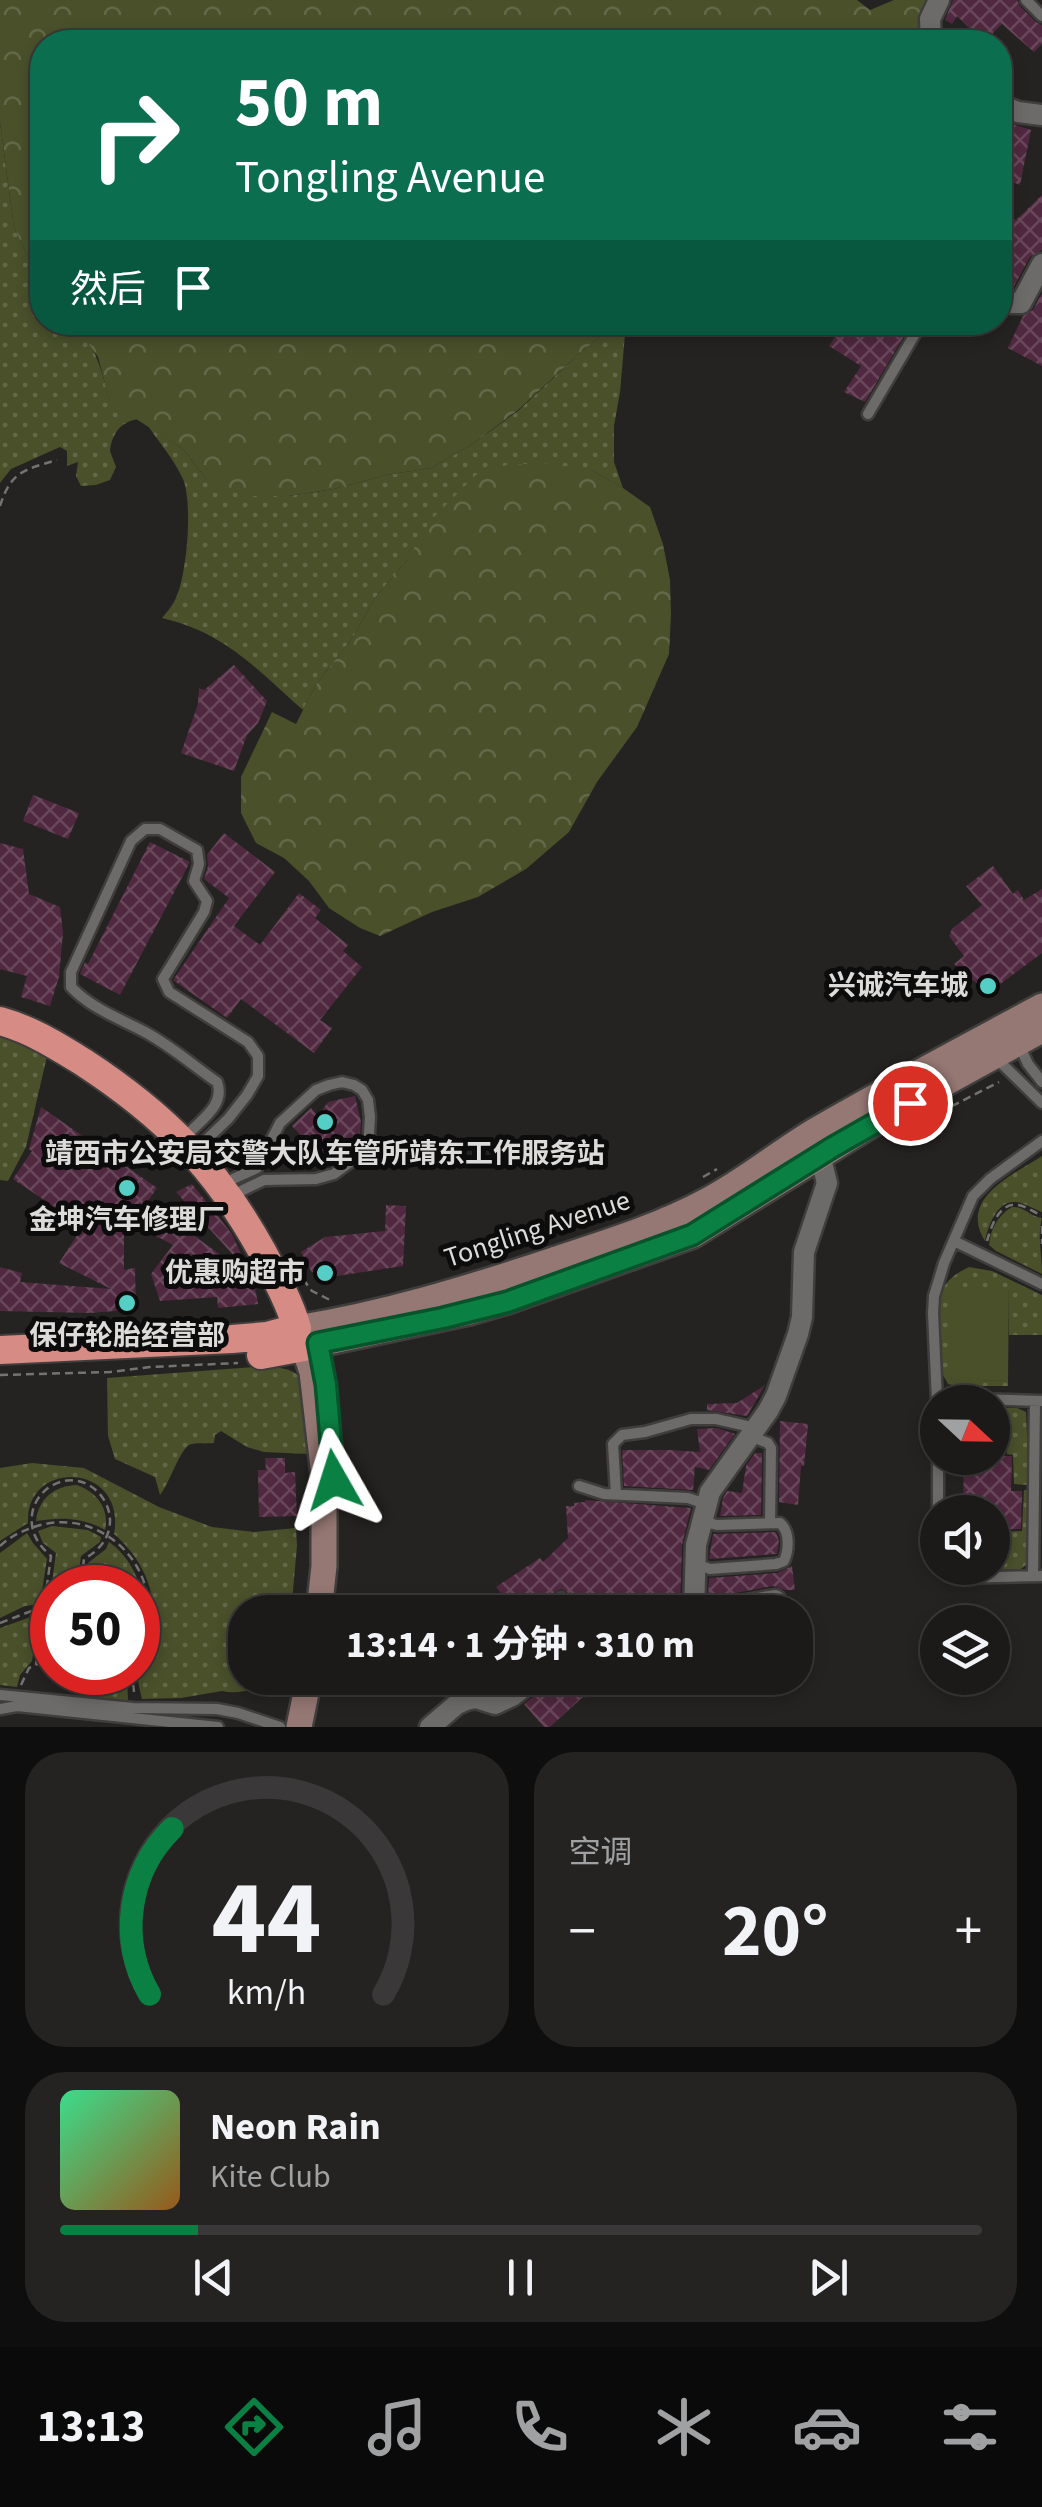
<!DOCTYPE html>
<html lang="zh">
<head>
<meta charset="utf-8">
<style>
	:root { --surface:#1c1a19; --page:#252322; --text:#f1f3f6; --muted:#a0a1a2; --line:#3a3838; --accent:#0b8043 }
	body { margin:0; font-family:"Source Sans 3","Noto Sans SC",sans-serif; background:var(--page); color:var(--text); height:100vh; display:flex; flex-direction:column; font-size:38px; white-space:nowrap }
	* { box-sizing:border-box; margin:0 }
	p { font-size:32px; color:var(--muted) }
	.icon { flex:none; width:55px; height:55px; fill:none; stroke:currentColor; stroke-width:2; stroke-linecap:round; stroke-linejoin:round }
	.map { position:relative; height:1727px; overflow:hidden }
	.sheet { display:flex; flex-direction:column; gap:25px; padding:25px; background:#0f0e0e; flex:1 }
	.sheet>* { flex:none }
	.banner { position:absolute; left:30px; top:30px; width:982px; height:305px; border-radius:40px; box-shadow:0 5px 15px #0003,0 0 0 2px var(--line); background:#0b6e4f; color:#fff; overflow:hidden }
	.needle { width:65px; rotate:112deg }
	.tools { position:absolute; left:920px; top:1385px; display:grid; gap:20px }
	.tools a { display:grid; place-items:center; width:90px; height:90px; border-radius:50%; background:var(--surface); box-shadow:0 5px 15px #0003,0 0 0 2px var(--line); font-size:50px }
	.speed { position:absolute; left:30px; top:1565px; display:flex; gap:20px; font-size:50px; font-weight:700; text-align:center }
	.speed>* { display:grid; place-content:center; width:130px; height:130px; border-radius:50%; background:var(--surface); box-shadow:0 5px 15px #0003,0 0 0 2px var(--line); line-height:1 }
	.speed .limit { border:15px solid #d22; background:#fff; color:#111 }
	.pin { position:absolute; display:grid; place-items:center; width:85px; height:85px; color:#fff; margin:-42px; border:5px solid #fff; border-radius:50%; box-shadow:0 2px 10px #0007 }
	.me { position:absolute; width:110px; margin:-55px; rotate:354deg; stroke-linejoin:round; filter:drop-shadow(0 0 8px #0008) }
	.turn { display:flex; align-items:center; gap:35px; height:210px; padding:0 40px; font-size:45px }
	.turn .icon { width:130px; height:130px; stroke-width:2.5 }
	.turn b { display:block; font-size:70px; line-height:85px }
	.then { display:flex; align-items:center; height:95px; padding:0 40px; background:#0003; gap:20px; font-size:38px }
	.big { font-size:75px; font-weight:700; line-height:1.1 }
	.sheet .widget { flex:1; display:flex; flex-direction:column; justify-content:center; gap:15px; min-width:0; padding:0 35px; border-radius:40px; background:var(--page) }
	.sheet .dial { align-items:center; gap:0 }
	.dial svg { height:260px; overflow:visible; fill:none; stroke:var(--line); stroke-width:7; stroke-linecap:round; text-anchor:middle }
	.dial text { fill:var(--text); stroke:none }
	.song { display:flex; align-items:center; gap:30px }
	.cover { width:120px; height:120px; border-radius:15px; background:linear-gradient(135deg,hsl(150 70% 55%),hsl(30 70% 35%)) }
	.played { height:10px; border-radius:5px; background:linear-gradient(90deg,var(--accent) 15%,var(--line) 15%) }
	.keys { display:flex; justify-content:space-around; direction:ltr }
	.heat { display:flex; justify-content:space-between; align-items:center; font-size:55px; direction:ltr }
	.sheet .tiles { flex:1; display:grid; gap:25px; grid-template-columns:1fr 1fr }
	.widget:last-child { grid-column:span 2 }
	.trip { position:absolute; left:228px; top:1595px; width:585px; height:100px; border-radius:40px; background:var(--surface); box-shadow:0 5px 15px #0003,0 0 0 2px var(--line); font-weight:700; line-height:100px; text-align:center }
	.dock { display:flex; height:160px; justify-content:space-around; align-items:center; background:#0b0a0a; color:var(--muted) }
	.dock .icon { width:70px; height:70px }
	.dock .current { color:var(--accent) }
	.dock b { font-size:45px; color:var(--text) }
	.map>svg:first-child { display:block }
	.grass { fill:url(#grass-dots) }
	.forest { fill:url(#forest-crowns) }
	.pitch { fill:#49502a }
	.building { fill:url(#building-cross-hatch) }
	.lines { fill:none; stroke-linecap:round; stroke-linejoin:round }
	.service-casing { stroke:#3f3e3d; stroke-width:15 }
	.minor-casing { stroke:#3f3e3d; stroke-width:25 }
	.secondary-casing { stroke:#3f3e3d; stroke-width:30 }
	.trunk-casing { stroke:#3f3e3d; stroke-width:32 }
	.path { stroke:#757371; stroke-width:2.5; stroke-dasharray:8 5; stroke-linecap:butt }
	.service { stroke:#6d6b69; stroke-width:10 }
	.minor { stroke:#6d6b69; stroke-width:20 }
	.secondary { stroke:#957773; stroke-width:25 }
	.trunk { stroke:#d68c84; stroke-width:28 }
	.route-casing { stroke:#07532c; stroke-width:25 }
	.route { stroke:#0b8043; stroke-width:18 }
	.poi-dot { fill:#55cec5; stroke:#0d0c0c; stroke-width:4 }
	.labels { text-anchor:middle; dominant-baseline:central; stroke-width:10; stroke-linejoin:round; paint-order:stroke }
	.poi-label { font-size:28px; font-weight:bold; fill:#dcdbda; stroke:#0d0c0c }
	.street-label { font-size:28px; fill:#dcdbda; stroke:#0d0c0c }
</style>
</head>
<body>
<div class="map">
<svg width="1042" height="1727" viewBox="0 0 1042 1727">
	<defs>
		<pattern id="grass-dots" width="8" height="8" patternUnits="userSpaceOnUse" patternTransform="scale(2.5)"><rect width="8" height="8" fill="#49502a"/><path d="M2 2h.1M6 6h.1" fill="none" stroke="#636948" stroke-width="1.8" stroke-linecap="round"/></pattern>
		<pattern id="forest-crowns" width="20" height="18" patternUnits="userSpaceOnUse" patternTransform="scale(2.5)"><rect width="20" height="18" fill="#49502a"/><path d="M2 6a3 3 0 1 1 6 0M12 15a3 3 0 1 1 6 0" fill="none" stroke="#636948"/></pattern>
		<pattern id="building-cross-hatch" width="8" height="8" patternUnits="userSpaceOnUse" patternTransform="scale(2.5)"><rect width="8" height="8" fill="#50283f"/><path d="M0 0l8 8M0 8l8-8" fill="none" stroke="#69475a"/></pattern>
	</defs>
	<rect width="100%" height="100%" fill="#252321"/>
	<path class="grass" d="M 0,122 L 14,228 L 42,285 L 42,322 L 74,323 C 96,345 102,372 110,401 L 138,419 C 120,422 112,434 110,451 L 116,467 L 110,480 L 96,485 L 81,486 L 76,476 L 78,462 L 67,466 L 67,451 L 60,447 L 11,469 L 0,483 Z
		M 618,323 L 626,323 L 620,392 L 614,426 L 614,462 L 623,488 L 591,470 L 407,560 L 375,598 L 353,637 L 315,686 L 303,710 C 256,669 226,633 162,618 C 167,612 173,605 176,598 C 187,574 193,503 183,479 C 174,460 160,443 148,426 L 184,450 L 207,480 L 289,496 L 334,489 L 386,475 L 431,468 L 471,445 L 518,411 L 581,352 Z
		M 0,1029 L 48,1052 L 26,1147 L 8,1181 L 0,1180 Z
		M 1042,1156 L 1042,1212 C 1034,1209 1024,1203 1016,1202 C 997,1200 988,1226 985,1241 C 958,1198 1013,1175 1042,1156 Z
		M 1012,1207 C 1024,1206 1030,1217 1042,1218 C 1037,1237 1042,1254 1042,1274 L 996,1251 L 989,1245 C 990,1230 998,1215 1012,1207 Z
		M 969,1267 L 992,1271 L 1042,1295 L 1042,1335 L 1009,1335 L 1009,1288 L 951,1379 L 1008,1381 L 1008,1386 L 956,1386 L 948,1384 L 943,1375 C 942,1352 935,1307 944,1287 C 950,1277 959,1272 969,1267 Z
		M 254,1367 C 265,1367 285,1366 295,1373 C 310,1384 309,1436 308,1454 L 264,1452 L 247,1447 L 221,1431 L 215,1435 L 214,1443 C 206,1444 196,1442 189,1445 C 180,1450 169,1484 160,1495 L 155,1477 L 115,1459 L 108,1436 L 107,1378 Z
		M 992,1408 L 1017,1408 L 1026,1412 L 1029,1485 L 1014,1484 L 1013,1455 L 1007,1454 L 1007,1420 L 995,1419 Z
		M 32,1463 L 84,1468 L 159,1507 L 212,1527 L 254,1532 L 296,1528 L 297,1546 L 291,1612 L 245,1612 L 245,1678 L 283,1678 C 263,1685 243,1696 222,1691 L 181,1698 L 142,1699 C 139,1686 135,1673 138,1660 C 139,1651 146,1641 150,1632 C 161,1595 141,1557 114,1534 C 127,1462 25,1458 28,1523 L 0,1541 L 0,1468 Z
		M 77,1485 C 96,1492 110,1508 105,1530 C 83,1517 60,1517 36,1521 C 39,1498 54,1486 77,1485 Z
		M 1024,1490 L 1029,1490 L 1028,1559 L 1028,1563 L 1021,1569 L 960,1571 L 952,1568 L 992,1568 L 993,1532 L 1022,1531 Z
		M 52,1526 L 88,1530 L 101,1537 L 100,1542 L 81,1556 L 77,1587 L 52,1588 L 52,1604 L 49,1604 L 56,1553 L 43,1543 L 38,1531 Z
		M 27,1533 L 33,1543 L 47,1559 L 40,1604 L 25,1606 L 0,1618 L 0,1553 Z
		M 109,1542 C 138,1562 152,1606 138,1638 L 138,1588 L 85,1587 L 88,1563 L 106,1549 Z
		M 39,1614 L 32,1661 L 20,1675 L 17,1687 L 0,1685 L 0,1628 Z
		M 77,1673 L 127,1673 L 128,1701 L 84,1697 L 84,1689 Z"/>
	<path class="forest" d="M 0,0 L 857,0 L 870,10 L 894,0 L 933,0 L 927,42 L 875,42 L 872,34 L 860,28 L 837,35 L 834,42 L 42,42 L 42,285 L 14,228 L 0,122 Z
		M 74,323 L 618,323 L 581,352 L 518,410 L 471,445 L 431,468 L 386,475 L 334,489 L 289,496 L 246,496 L 207,480 L 184,450 L 110,402 L 98,357 Z
		M 543,463 L 591,470 L 623,488 L 650,507 L 663,544 L 670,580 L 671,615 L 669,654 L 637,727 L 597,782 L 569,832 L 526,869 L 478,897 L 432,912 L 380,936 L 360,928 L 329,908 L 309,881 L 284,858 L 256,843 L 241,813 L 241,777 L 272,712 L 296,724 L 315,686 L 353,637 L 375,598 L 407,560 L 431,520 L 476,475 L 507,465 Z"/>
	<path class="pitch" d="M 952,1287 L 1009,1288 L 1008,1381 L 950,1380 Z"/>
	<path class="building" d="M 953,0 L 1017,0 L 1020,6 L 1036,22 L 1042,25 L 1042,44 L 1034,52 L 1002,24 L 984,42 L 957,16 L 952,24 L 945,20 Z
		M 1000,120 L 1031,130 L 1020,185 L 1000,177 Z
		M 1042,195 L 1042,250 L 1030,257 L 1013,288 L 1000,283 L 1000,211 L 1016,220 Z
		M 1042,293 L 1042,366 L 1008,348 L 1023,316 L 1033,310 Z
		M 845,322 L 905,322 L 910,326 L 865,402 L 844,392 L 861,366 L 829,346 Z
		M 234,665 L 267,701 L 258,723 L 247,735 L 234,771 L 181,753 L 198,704 L 199,688 L 204,690 Z
		M 33,795 L 79,813 L 68,839 L 23,821 Z
		M 224,833 L 275,872 L 234,926 L 260,945 L 299,893 L 321,910 L 315,918 L 348,945 L 343,951 L 362,967 L 320,1020 L 332,1028 L 314,1053 L 241,999 L 227,1018 L 173,980 L 229,898 L 204,879 L 208,866 L 207,855 Z
		M 150,842 L 190,862 L 120,995 L 80,974 L 85,962 L 88,964 Z
		M 0,843 L 23,849 L 29,894 L 60,907 L 63,933 L 59,977 L 50,1006 L 21,997 L 27,976 L 0,969 Z
		M 993,866 L 1013,894 L 1018,890 L 1024,900 L 1042,889 L 1042,953 L 988,993 L 954,964 L 964,956 L 949,936 L 952,929 L 982,905 L 966,886 Z
		M 355,1096 L 361,1122 L 360,1136 L 347,1138 L 324,1160 L 292,1126 L 311,1108 L 318,1116 L 328,1102 Z
		M 41,1107 L 157,1188 L 147,1202 L 232,1263 L 236,1258 L 176,1192 L 192,1184 L 232,1234 L 254,1282 L 258,1304 L 218,1308 L 217,1297 L 160,1301 L 151,1274 L 173,1245 L 134,1224 L 133,1220 L 124,1218 L 124,1270 L 135,1268 L 136,1309 L 91,1313 L 0,1311 L 0,1267 L 22,1273 L 20,1282 L 111,1289 L 59,1263 L 83,1226 L 13,1179 L 32,1151 L 29,1149 Z
		M 386,1205 L 406,1206 L 403,1266 L 330,1277 L 320,1277 L 311,1271 L 301,1252 L 325,1237 L 385,1231 Z
		M 765,1385 L 747,1416 L 707,1410 L 707,1404 L 737,1403 Z
		M 780,1421 L 808,1424 L 804,1466 L 801,1466 L 798,1505 L 779,1502 Z
		M 992,1421 L 1005,1421 L 1004,1456 L 1012,1456 L 1011,1491 L 1022,1491 L 1021,1529 L 992,1530 L 992,1512 L 963,1512 L 964,1459 L 992,1458 Z
		M 717,1428 L 735,1434 L 709,1470 L 695,1467 L 693,1490 L 624,1486 L 622,1450 L 669,1450 L 700,1452 L 697,1429 Z
		M 755,1453 L 762,1453 L 761,1515 L 720,1516 L 723,1498 L 727,1491 L 742,1493 L 746,1466 Z
		M 265,1458 L 285,1458 L 285,1473 L 295,1472 L 297,1516 L 259,1517 L 258,1470 L 266,1470 Z
		M 585,1500 L 691,1508 L 682,1545 L 680,1608 L 666,1612 L 561,1612 L 570,1598 L 567,1592 L 561,1589 L 555,1592 L 545,1605 L 542,1601 L 526,1612 L 516,1612 L 496,1587 L 540,1558 L 543,1562 L 568,1538 L 566,1506 L 574,1506 L 574,1503 L 585,1502 Z
		M 776,1532 L 779,1541 L 777,1554 L 709,1559 L 713,1534 Z
		M 792,1566 L 795,1590 L 785,1590 L 773,1586 L 708,1598 L 709,1578 L 777,1573 Z
		M 549,1678 L 616,1678 L 586,1698 L 584,1696 L 550,1727 L 544,1727 L 524,1704 L 544,1688 Z"/>
	<g class="lines">
		<defs>
			<path id="service" d="M 1026,0 L 1042,16
				M 868,414 L 922,322
				M 1019,1045 L 1028,1064 L 1042,1082
				M 995,1057 L 1042,1103
				M 191,1131 C 205,1117 225,1103 217,1082 C 194,1066 171,1046 145,1032 C 119,1018 92,1009 71,987 L 71,972 L 131,841 L 145,829 L 160,829 L 197,850 L 199,864 L 194,881 L 207,901 L 204,912 L 163,979 L 169,992 L 248,1042 L 258,1056 L 258,1076 L 247,1095 L 228,1119 L 203,1143
				M 233,1179 L 257,1168 L 280,1123 L 316,1090 L 329,1085 L 342,1082 L 354,1085 L 362,1090 L 368,1100 L 370,1117 L 368,1149 L 334,1174 L 316,1179 L 264,1180 L 241,1191
				M 954,1241 L 1042,1284
				M 937,1398 L 1042,1401
				M 938,1423 L 933,1313 L 934,1296 L 944,1263 L 973,1196 L 990,1179 L 1042,1141
				M 579,1486 L 604,1494 L 688,1498 L 706,1504
				M 616,1494 L 613,1444 L 622,1435 L 645,1432 L 691,1419 L 716,1419 L 747,1426 L 755,1438 L 768,1443 L 771,1448 L 770,1523
				M 938,1563 L 938,1458
				M 696,1564 L 710,1569 L 776,1564 L 784,1561 C 789,1550 790,1531 780,1523 L 717,1525 L 701,1521
				M 939,1568 L 948,1576 L 956,1578 L 1042,1576
				M 1033,1576 L 1035,1401
				M 551,1612 L 561,1598
				M 0,1695 L 133,1708 L 217,1709 L 238,1713 L 280,1727
				M 482,1700 L 485,1691 L 502,1678
				M 0,1709 L 17,1706 L 218,1727"/>
			<path id="minor" d="M 931,42 L 930,19 L 939,0
				M 1000,105 L 1018,112 L 1042,115
				M 1000,297 L 1012,303 L 1021,303 L 1042,264
				M 694,1612 L 696,1545 L 710,1492 L 768,1411 L 776,1396 L 798,1334 L 802,1317 L 804,1252 L 827,1183 L 820,1155
				M 706,1612 L 775,1600
				M 430,1727 L 457,1704 L 466,1700 L 476,1698 L 495,1704 L 512,1696 L 535,1678"/>
			<path id="secondary" d="M 304,1347 L 469,1312 L 507,1301 L 693,1235 L 882,1118 L 1042,1030
				M 319,1612 L 324,1566 L 324,1476 L 312,1372 L 297,1328 C 384,1314 469,1288 553,1260 C 605,1243 660,1226 708,1200 C 746,1180 779,1152 816,1130 C 890,1087 966,1047 1042,1006
				M 299,1727 L 309,1678"/>
			<path id="trunk" d="M 0,1021 C 30,1029 57,1046 83,1062 C 164,1115 215,1166 262,1251 C 275,1276 289,1301 297,1328 L 267,1336 L 232,1339 L 0,1350
				M 261,1355 L 304,1347"/>
		</defs>
		<use href="#service" class="service-casing"/>
		<use href="#minor" class="minor-casing"/>
		<use href="#secondary" class="secondary-casing"/>
		<use href="#trunk" class="trunk-casing"/>
		<path class="path" d="M 0,506 C 11,471 24,470 57,460
			M 917,1124 L 999,1082
			M 703,1177 L 717,1169
			M 1042,1226 L 1042,1244
			M 987,1241 C 991,1227 999,1202 1018,1205 C 1026,1206 1034,1213 1042,1215
			M 303,1279 L 312,1291 L 332,1301
			M 0,1375 L 110,1372 L 150,1367 L 238,1363
			M 0,1546 C 11,1536 20,1532 34,1527 C 106,1502 175,1580 138,1648
			M 0,1623 L 34,1610 L 52,1609
			M 36,1665 L 51,1556 C 38,1545 30,1532 32,1515 C 33,1504 40,1494 48,1488 C 93,1457 141,1528 84,1559 L 80,1588
			M 72,1672 L 79,1688
			M 132,1672 L 134,1692
			M 21,1685 L 29,1668 L 42,1662 L 52,1661"/>
		<use href="#service" class="service"/>
		<use href="#minor" class="minor"/>
		<use href="#secondary" class="secondary"/>
		<use href="#trunk" class="trunk"/>
	</g>
	<g class="lines">
		<defs>
			<path id="route" d="M 334,1480 L 326,1385 L 318,1343 L 443,1318 L 507,1302 L 692,1235 L 833,1147 L 910,1103"/>
		</defs>
		<use href="#route" class="route-casing"/>
		<use href="#route" class="route"/>
	</g>
	<g class="poi-dot">
		<circle cx="988" cy="986" r="10"/>
		<circle cx="325" cy="1122" r="10"/>
		<circle cx="127" cy="1188" r="10"/>
		<circle cx="325" cy="1273" r="10"/>
		<circle cx="127" cy="1303" r="10"/>
	</g>
	<g class="labels">
		<g class="poi-label">
			<text x="968" y="986" text-anchor="end">兴诚汽车城</text>
			<text x="325" y="1154">靖西市公安局交警大队车管所靖东工作服务站</text>
			<text x="127" y="1220">金坤汽车修理厂</text>
			<text x="305" y="1273" text-anchor="end">优惠购超市</text>
			<text x="127" y="1336">保仔轮胎经营部</text>
		</g>
		<g class="street-label">
			<text transform="translate(537 1229) rotate(-18)">Tongling Avenue</text>
		</g>
	</g>
</svg>
<div class="tools">
<a><svg class="needle" viewBox="-14 -14 28 28"><path d="M0-13l5 13h-10z" fill="#e53935"/><path d="M0 13l5-13h-10z" fill="#a0a1a2"/></svg></a>
<a><svg class="icon" aria-label="sound" viewBox="0 0 24 24"><path d="M4 9h4l5-4v14l-5-4H4zM17 9q2 3 0 6"/></svg></a>
<a><svg class="icon" aria-label="layers" viewBox="0 0 24 24"><path d="M12 4l9 5-9 5-9-5zM3 14l9 5 9-5"/></svg></a>
</div>
<div class="speed"><div class="limit">50</div></div>
<div class="pin" style="left:910px;top:1103px;background:#d93025"><svg class="icon" aria-label="arrive" viewBox="0 0 24 24"><path d="M6 21V4h12l-3 4 3 4H6"/></svg></div>
<svg class="me" style="left:334px;top:1480px" viewBox="-20 -20 40 40"><path d="M0-17L14 15 0 8-14 15z" fill="#0b8043" stroke="#fff" stroke-width="4"/></svg>
<div class="trip">13:14 · 1 分钟 · 310 m</div>
<div class="banner">
<div class="turn"><svg class="icon" aria-label="right" viewBox="0 0 24 24"><path d="M7 20v-9h11M14 6l5 5-5 5"/></svg><div><b>50 m</b>Tongling Avenue</div></div>
<div class="then">然后<svg class="icon" aria-label="arrive" viewBox="0 0 24 24"><path d="M6 21V4h12l-3 4 3 4H6"/></svg></div>
</div>
</div>
<section class="sheet">
<div class="tiles">
<div class="widget dial"><svg viewBox="0 0 100 80">
<path d="M14 69A42 42 0 1 1 86 69"/>
<path d="M14 69A42 42 0 0 1 21 18" stroke="#0b8043"/>
<text x="50" y="56" font-size="32" font-weight="700">44</text>
<text x="50" y="72" font-size="11">km/h</text>
</svg></div>
<div class="widget"><p>空调</p>
<div class="heat"><a>−</a><b class="big">20°</b><a>+</a></div>
</div>
<div class="widget">
<div class="song"><i class="cover"></i><div><b>Neon Rain</b><p>Kite Club</p></div></div>
<div class="played"></div>
<div class="keys"><svg class="icon" aria-label="previous" viewBox="0 0 24 24"><path d="M18 5L8 12l10 7zM5 5v14"/></svg><svg class="icon" aria-label="pause" viewBox="0 0 24 24"><path d="M8 5v14M16 5v14"/></svg><svg class="icon" aria-label="next" viewBox="0 0 24 24"><path d="M6 5l10 7-10 7zM19 5v14"/></svg></div>
</div>
</div>
</section>
<nav class="dock">
<b>13:13</b>
<svg class="icon current" aria-label="directions" viewBox="0 0 24 24"><path d="M12 3l9 9-9 9-9-9zM9 14v-3h6M13 9l2 2-2 2"/></svg>
<svg class="icon" aria-label="music" viewBox="0 0 24 24"><path d="M9 18V5l10-2v13"/><circle cx="6" cy="18" r="3"/><circle cx="16" cy="16" r="3"/></svg>
<svg class="icon" aria-label="phone" viewBox="0 0 24 24"><path d="M5 4h4l2 5-3 2q2 4 5 5l2-3 5 2v4C11 20 4 13 5 4z"/></svg>
<svg class="icon" aria-label="climate" viewBox="0 0 24 24"><path d="M12 3v18M4 7l16 10M4 17L20 7"/></svg>
<svg class="icon" aria-label="car" viewBox="0 0 24 24"><path d="M5 17H2v-5l4-1 3-4h7l3 4 3 1v5h-3M9 17h6M6 11h13"/><circle cx="7" cy="17" r="2"/><circle cx="17" cy="17" r="2"/></svg>
<svg class="icon" aria-label="filters" viewBox="0 0 24 24"><path d="M4 7h16M4 17h16"/><circle cx="9" cy="7" r="2"/><circle cx="15" cy="17" r="2"/></svg>
</nav>
</body>
</html>
